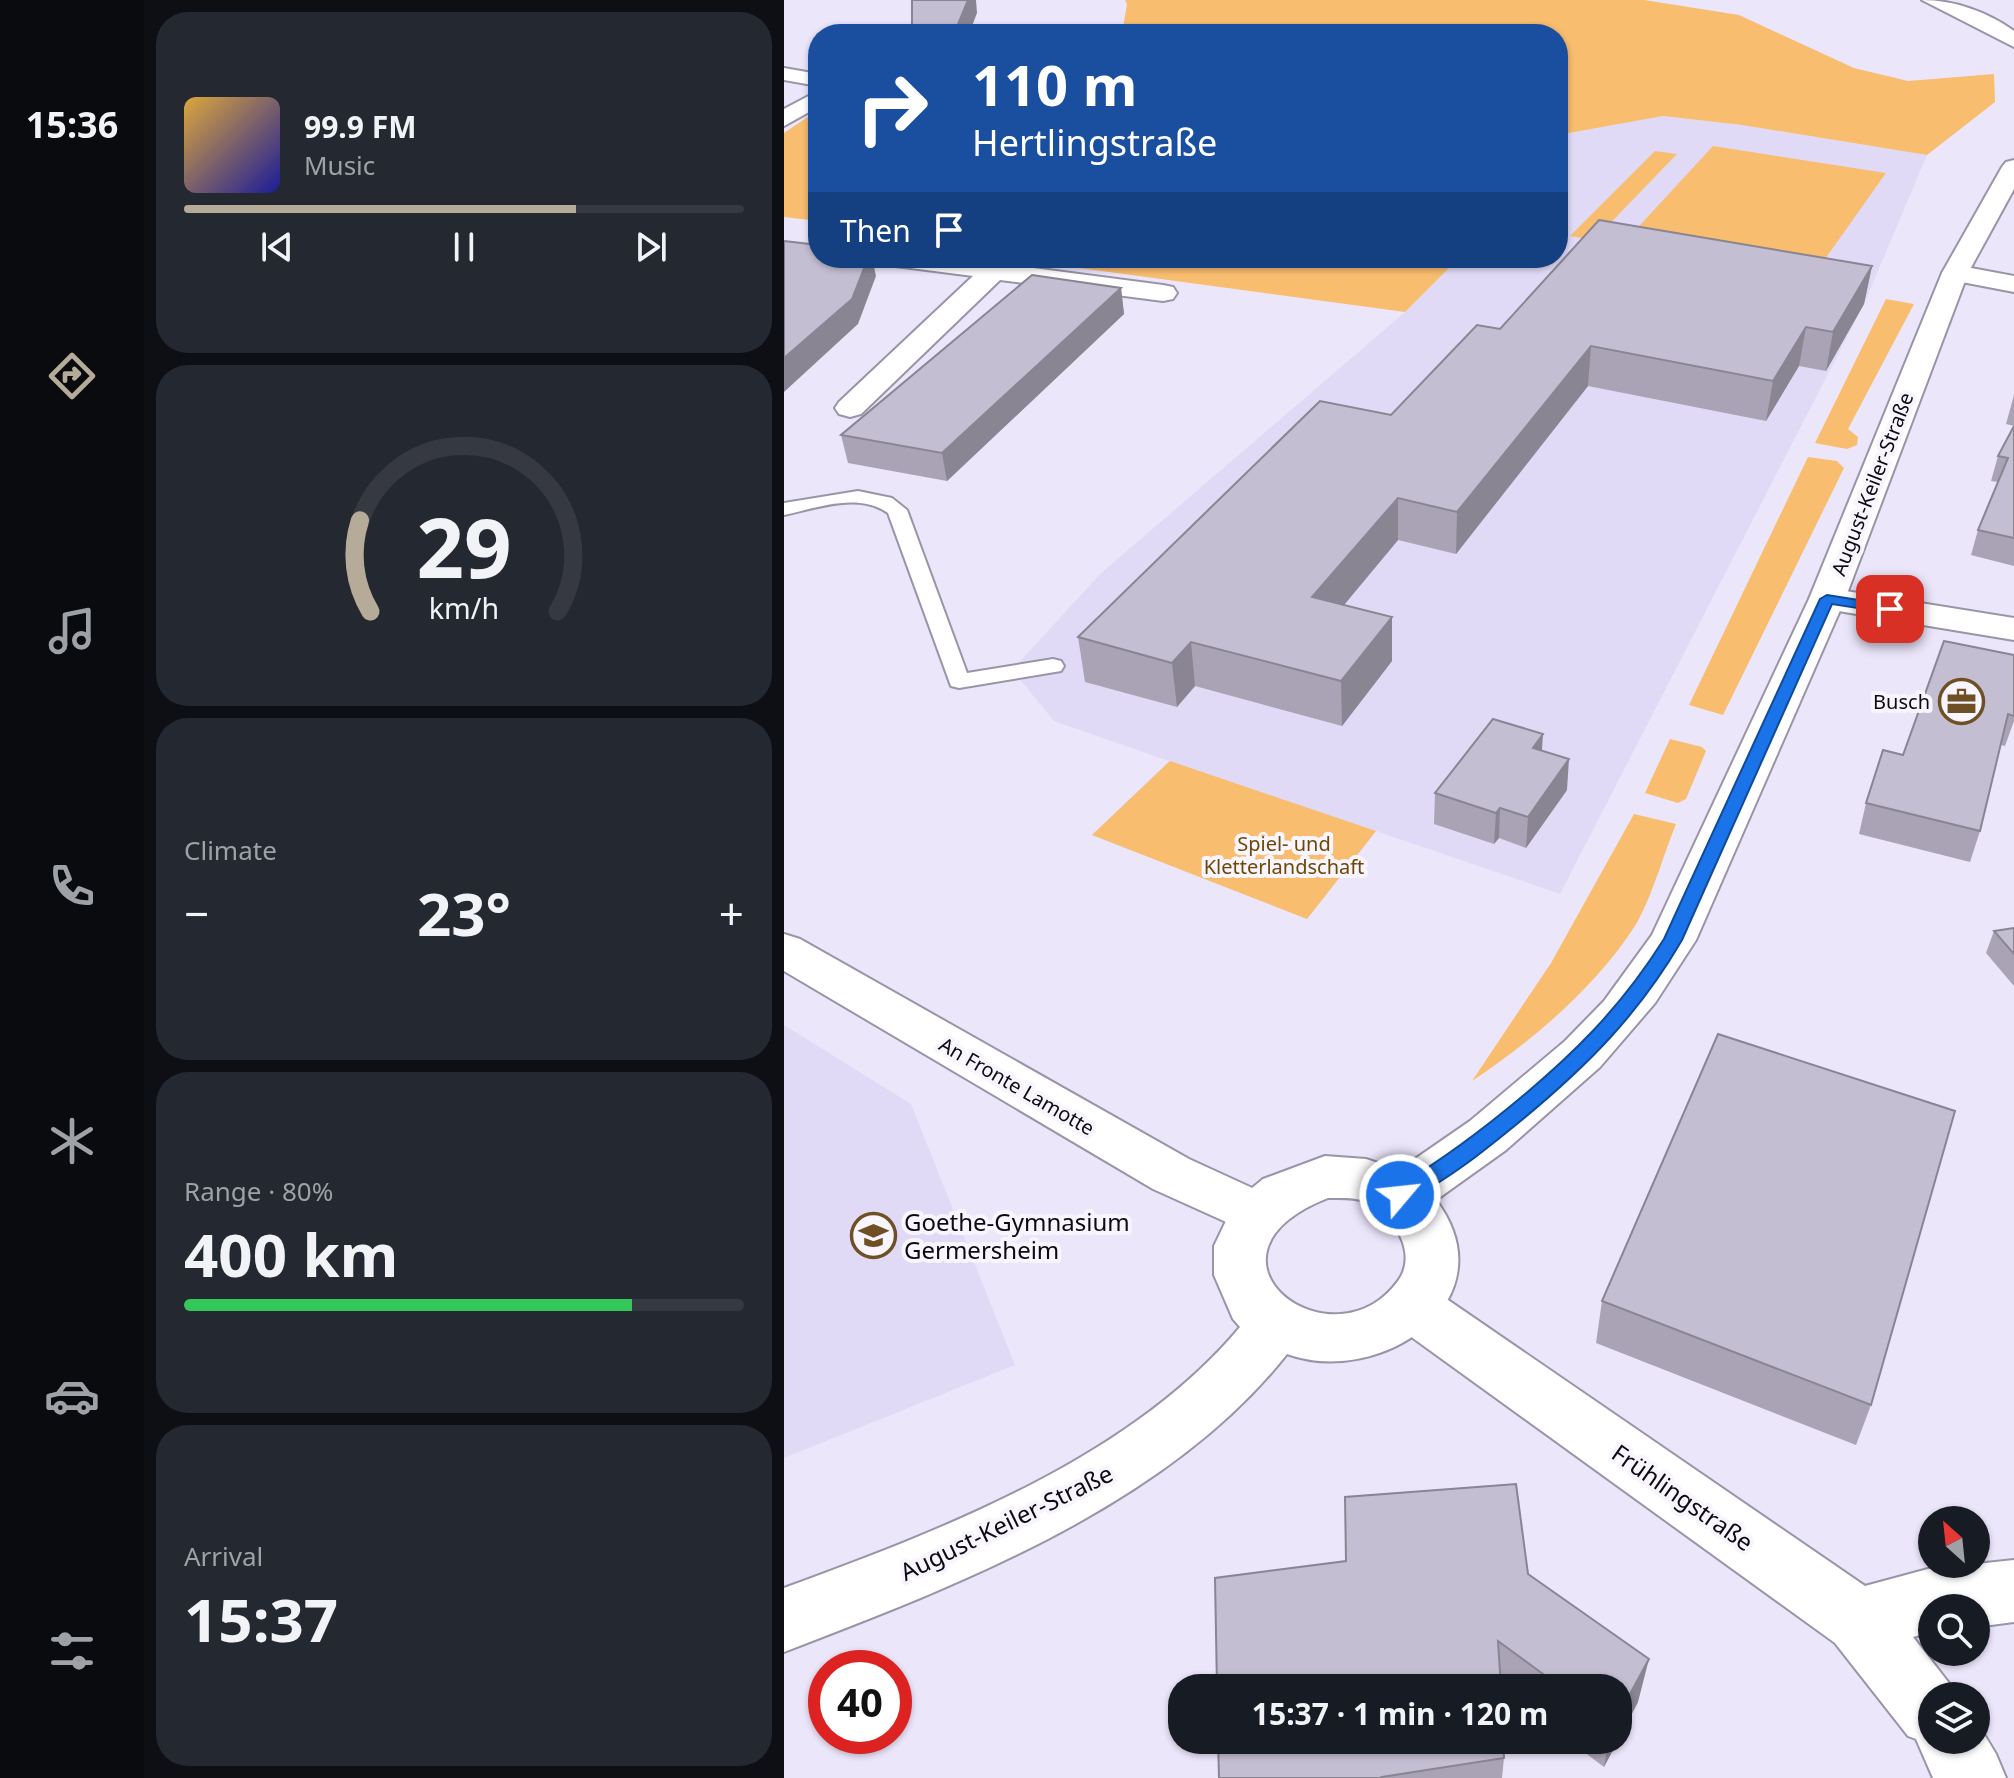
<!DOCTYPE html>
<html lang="en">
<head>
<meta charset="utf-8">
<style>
	:root { --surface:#171b24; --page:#242831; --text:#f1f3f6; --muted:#9ea1a6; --line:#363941; --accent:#b6aa98 }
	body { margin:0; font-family:"Noto Sans",sans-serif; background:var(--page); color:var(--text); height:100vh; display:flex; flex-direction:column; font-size:30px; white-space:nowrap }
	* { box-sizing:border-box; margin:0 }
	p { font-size:26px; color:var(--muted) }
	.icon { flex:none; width:44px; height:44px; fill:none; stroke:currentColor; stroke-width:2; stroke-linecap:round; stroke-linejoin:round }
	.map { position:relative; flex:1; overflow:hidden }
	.drawer { display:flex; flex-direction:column; gap:12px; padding:12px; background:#0d0f14; width:640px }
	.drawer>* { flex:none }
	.banner { position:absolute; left:24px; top:24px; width:760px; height:244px; border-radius:32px; box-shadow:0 2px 6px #0004; background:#1a4fa0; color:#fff; overflow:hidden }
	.needle { width:52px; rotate:333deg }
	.tools { position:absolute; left:1134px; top:1506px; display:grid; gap:16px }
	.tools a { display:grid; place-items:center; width:72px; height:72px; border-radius:50%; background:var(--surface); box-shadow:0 2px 6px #0004; font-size:40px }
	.speed { position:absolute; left:24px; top:1650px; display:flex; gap:16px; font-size:40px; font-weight:700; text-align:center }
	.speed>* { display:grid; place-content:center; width:104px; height:104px; border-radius:50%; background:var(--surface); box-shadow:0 2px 6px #0004; line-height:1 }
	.speed .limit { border:12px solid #d22; background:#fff; color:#111 }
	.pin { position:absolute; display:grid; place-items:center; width:68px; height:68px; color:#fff; margin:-34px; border-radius:16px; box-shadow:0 4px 12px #0006 }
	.me { position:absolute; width:88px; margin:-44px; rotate:62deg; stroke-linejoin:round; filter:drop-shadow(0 0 6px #0008) }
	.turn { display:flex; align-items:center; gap:28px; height:168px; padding:0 32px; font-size:36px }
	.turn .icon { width:104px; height:104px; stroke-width:2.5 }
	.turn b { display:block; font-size:56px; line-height:68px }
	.then { display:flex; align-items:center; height:76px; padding:0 32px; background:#0003; gap:16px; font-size:30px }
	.big { font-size:60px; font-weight:700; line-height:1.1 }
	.drawer .card { flex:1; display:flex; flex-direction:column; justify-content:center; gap:12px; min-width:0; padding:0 28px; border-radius:32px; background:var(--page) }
	.drawer .dial { align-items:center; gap:0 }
	.dial svg { height:208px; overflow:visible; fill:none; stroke:var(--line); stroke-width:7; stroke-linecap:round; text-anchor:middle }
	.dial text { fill:var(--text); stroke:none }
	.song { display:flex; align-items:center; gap:24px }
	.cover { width:96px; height:96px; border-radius:12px; background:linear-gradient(135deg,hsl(40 70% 55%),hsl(240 70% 35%)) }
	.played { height:8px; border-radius:4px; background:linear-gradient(90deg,var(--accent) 70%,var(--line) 70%) }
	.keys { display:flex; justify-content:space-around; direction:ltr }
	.heat { display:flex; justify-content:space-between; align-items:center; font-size:44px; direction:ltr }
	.charge { height:12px; border-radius:6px; background:linear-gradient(90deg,#34c759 80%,var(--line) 0) }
	.trip { position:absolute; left:384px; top:1674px; width:464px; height:80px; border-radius:32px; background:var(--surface); box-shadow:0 2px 6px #0004; font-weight:700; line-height:80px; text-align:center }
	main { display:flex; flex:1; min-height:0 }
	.dock { display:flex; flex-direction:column; width:144px; justify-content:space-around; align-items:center; background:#090b0e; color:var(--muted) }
	.dock .icon { width:56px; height:56px }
	.dock .selected { color:var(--accent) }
	.dock b { font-size:36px; color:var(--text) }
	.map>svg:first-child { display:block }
	.built { fill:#e1daf6 }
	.green { fill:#f8bd6f }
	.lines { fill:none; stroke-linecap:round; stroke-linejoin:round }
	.service-casing { stroke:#9994a7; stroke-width:4 }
	.minor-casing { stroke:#9994a7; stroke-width:4 }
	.tertiary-casing { stroke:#9994a7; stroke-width:4 }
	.service { fill:#fff; fill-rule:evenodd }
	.minor { fill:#fff; fill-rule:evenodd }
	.tertiary { fill:#fff; fill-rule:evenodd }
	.wall { fill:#a9a3b5 }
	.shaded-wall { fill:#898593 }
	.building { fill:#c4bed2; stroke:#898593; stroke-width:2 }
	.route { fill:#1a73e8; stroke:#114b97; stroke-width:2 }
	.labels { text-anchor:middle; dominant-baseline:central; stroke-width:8; stroke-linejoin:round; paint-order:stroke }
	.street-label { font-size:20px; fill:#0d0b12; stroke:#f8f5fe }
	.poi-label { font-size:20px; fill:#0d0b12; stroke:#f8f5fe; text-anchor:end }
	.park-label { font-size:20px; fill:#6d4703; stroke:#f8f5fe }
	.near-poi-label { font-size:24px; fill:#0d0b12; stroke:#f8f5fe; text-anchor:start }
	.near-street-label { font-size:24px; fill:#0d0b12; stroke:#f8f5fe }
</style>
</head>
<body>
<main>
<nav class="dock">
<b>15:36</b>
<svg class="icon selected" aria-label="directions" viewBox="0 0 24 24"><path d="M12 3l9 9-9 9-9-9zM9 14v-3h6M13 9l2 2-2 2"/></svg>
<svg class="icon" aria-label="music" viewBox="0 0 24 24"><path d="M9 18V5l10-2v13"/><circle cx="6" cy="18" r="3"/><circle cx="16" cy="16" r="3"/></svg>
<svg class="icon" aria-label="phone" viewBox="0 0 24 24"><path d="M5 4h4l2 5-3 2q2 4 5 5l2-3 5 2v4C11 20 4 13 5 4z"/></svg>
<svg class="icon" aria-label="climate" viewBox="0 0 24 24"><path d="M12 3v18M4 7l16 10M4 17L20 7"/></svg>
<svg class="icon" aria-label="car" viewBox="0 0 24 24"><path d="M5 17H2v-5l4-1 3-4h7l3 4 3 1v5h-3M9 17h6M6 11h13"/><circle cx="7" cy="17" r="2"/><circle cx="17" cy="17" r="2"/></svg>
<svg class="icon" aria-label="filters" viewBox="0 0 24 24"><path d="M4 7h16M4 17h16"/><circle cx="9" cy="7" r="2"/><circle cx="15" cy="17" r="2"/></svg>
</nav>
<section class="drawer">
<div class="card">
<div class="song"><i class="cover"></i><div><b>99.9 FM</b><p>Music</p></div></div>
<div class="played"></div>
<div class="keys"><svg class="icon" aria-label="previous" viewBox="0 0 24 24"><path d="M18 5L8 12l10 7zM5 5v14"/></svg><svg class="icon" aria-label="pause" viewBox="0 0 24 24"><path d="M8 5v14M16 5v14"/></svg><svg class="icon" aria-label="next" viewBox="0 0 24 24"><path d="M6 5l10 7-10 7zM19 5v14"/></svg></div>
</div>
<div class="card dial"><svg viewBox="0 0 100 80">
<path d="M14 69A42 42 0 1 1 86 69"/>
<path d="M14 69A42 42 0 0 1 10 34" stroke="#b6aa98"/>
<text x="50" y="56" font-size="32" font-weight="700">29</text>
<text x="50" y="72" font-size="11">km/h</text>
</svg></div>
<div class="card"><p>Climate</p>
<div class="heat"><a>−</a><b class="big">23°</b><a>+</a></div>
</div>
<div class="card"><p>Range · 80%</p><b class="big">400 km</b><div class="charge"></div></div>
<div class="card"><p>Arrival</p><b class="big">15:37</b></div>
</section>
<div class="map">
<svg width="1230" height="1778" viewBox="0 0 1230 1778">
	<rect width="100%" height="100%" fill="#ece6fb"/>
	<path class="built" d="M 879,116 L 958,125 L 1143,155 L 1080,304 L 776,894 L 592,831 L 523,919 L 308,835 L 385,761 L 270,721 L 228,670 L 316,574 L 621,312 L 669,264 L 671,258 L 774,258 L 774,135 Z
		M 0,1025 L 127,1104 L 231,1365 L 0,1458 Z"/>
	<path class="green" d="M 341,0 L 860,0 L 955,15 L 1070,68 L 1124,81 L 1210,74 L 1211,102 L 1143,155 L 958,125 L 879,116 L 774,135 L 774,34 L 338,34 L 343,4 Z
		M 34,110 L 34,221 L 0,217 L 0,133 Z
		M 929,146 L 1102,173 L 1024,283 L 834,249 Z
		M 871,151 L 893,154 L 810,240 L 786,236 Z
		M 220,258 L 671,258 L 669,264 L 621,312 Z
		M 1102,299 L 1130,304 L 1064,429 L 1074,437 L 1073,445 L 1063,449 L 1031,443 Z
		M 1024,457 L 1053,461 L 1060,468 L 939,715 L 905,705 Z
		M 886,739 L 918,747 L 922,751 L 902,799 L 894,803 L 861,793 Z
		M 386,761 L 592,831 L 523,919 L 308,835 Z
		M 850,814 L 892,824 C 880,853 867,900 851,926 C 810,989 749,1040 688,1081 L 767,963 Z"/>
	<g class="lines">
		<defs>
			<path id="service" d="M 74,491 L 108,498 L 123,510 L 183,673 L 269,659 L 277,661 L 280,666 L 277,671 L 175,688 L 167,686 L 104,513 C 74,492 33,508 0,515 L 0,503 Z"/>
			<path id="minor" d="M 0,68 L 34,74 L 34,86 L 0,80 Z
				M 34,91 L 34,107 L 0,126 L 0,109 Z
				M 98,258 L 172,258 L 379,285 L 389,287 L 393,293 L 389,299 L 379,301 L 216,280 L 77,414 L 66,417 L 55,414 L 51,408 L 55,402 L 189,276 L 111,266 L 102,264 Z
				M 1171,265 L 1230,276 L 1230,292 L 1162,279 L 1158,273 L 1162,267 Z
				M 1043,588 L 1230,618 L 1230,640 L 1030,607 L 1025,599 L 1030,591 Z
				M 0,934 L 16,939 L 405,1159 L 490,1198 L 498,1213 L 490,1228 L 471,1235 L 369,1189 L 0,971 Z
				M 628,1282 L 648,1289 L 1081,1586 L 1144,1569 L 1230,1560 L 1230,1622 L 1192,1627 L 1192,1608 L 1148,1608 L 1148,1632 L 1129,1637 L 1175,1696 L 1148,1696 L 1148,1740 L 1192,1740 L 1192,1721 L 1212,1754 L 1222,1778 L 1149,1778 L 1132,1739 L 1124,1736 L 1051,1643 L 608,1323 L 600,1306 L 608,1289 Z"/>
			<path id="tertiary" d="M 1138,0 C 1170,0 1204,12 1230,31 L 1230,47 Z
				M 1230,160 L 1230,189 L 1184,273 L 1061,599 L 912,940 L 871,1003 L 816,1067 L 722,1150 L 652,1200 C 727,1300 597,1388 503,1354 C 384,1505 175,1585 0,1652 L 0,1588 C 158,1530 346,1459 456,1327 L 449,1319 L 430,1275 L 430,1246 L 451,1202 L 479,1179 L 541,1156 L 582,1159 L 615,1170 L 686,1121 L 781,1041 L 820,1001 L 868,935 L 1025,599 L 1158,273 L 1218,167 L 1222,162 ZM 544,1198 C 555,1198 570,1197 580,1201 C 609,1213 635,1253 614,1281 C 548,1371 397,1256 544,1198 Z"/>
		</defs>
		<use href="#service" class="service-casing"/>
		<use href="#minor" class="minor-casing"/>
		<use href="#tertiary" class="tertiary-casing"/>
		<use href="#service" class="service"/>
		<use href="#minor" class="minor"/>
		<use href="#tertiary" class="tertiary"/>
	</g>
	<path class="wall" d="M 1088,266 L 1080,304 L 1042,371 L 1015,366 L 982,421 L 804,386 L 672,554 L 614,540 L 560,605 L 608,617 L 608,661 L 558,726 L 411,686 L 393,707 L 301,682 L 294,637 L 607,415 L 716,329 Z
		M 337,288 L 340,314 L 163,481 L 64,463 L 57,435 Z
		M 1230,395 L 1230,426 L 1222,424 Z
		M 1230,426 L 1230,566 L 1187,555 L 1194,530 L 1214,482 L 1207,481 L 1214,456 Z
		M 1230,655 L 1230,721 L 1221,746 L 1217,745 L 1196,831 L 1186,862 L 1075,834 L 1082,803 L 1119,755 Z
		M 758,751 L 783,790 L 742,848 L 715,838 L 710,844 L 650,824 L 651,793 Z
		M 1230,928 L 1230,986 L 1202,953 L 1210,931 Z
		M 818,1301 L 1087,1405 L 1072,1445 L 812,1343 Z
		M 744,1574 L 854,1702 L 820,1767 L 784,1740 L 834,1740 L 834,1688 L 433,1688 Z
		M 720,1758 L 718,1778 L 435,1778 Z"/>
	<path class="shaded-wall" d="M 184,0 L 192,0 L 193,13 L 185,34 L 170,34 Z
		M 84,258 L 88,258 L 92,276 L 74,324 L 0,392 L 0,358 Z
		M 1088,266 L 1080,304 L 1042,371 L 1049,332 Z
		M 337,288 L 340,314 L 163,481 L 158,453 Z
		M 1022,327 L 1015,366 L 982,421 L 989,381 Z
		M 807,346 L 804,386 L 672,554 L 673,512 Z
		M 614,498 L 614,540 L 530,641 L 528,597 Z
		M 608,617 L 608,661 L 558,726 L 557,681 Z
		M 407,642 L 411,686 L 393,707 L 388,663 Z
		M 759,734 L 757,765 L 749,748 Z
		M 785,759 L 783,790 L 742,848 L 744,817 Z
		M 716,808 L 715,838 L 710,844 L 712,813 Z
		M 865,1659 L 854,1702 L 820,1767 L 825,1740 L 834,1740 L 834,1716 Z"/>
	<path class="building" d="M 128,0 L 184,0 L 170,34 L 128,34 Z
		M 815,220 L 1088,266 L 1049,332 L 1022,327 L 989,381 L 807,346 L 673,512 L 614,498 L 528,597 L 608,617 L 557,681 L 407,642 L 388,663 L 294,637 L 536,401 L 607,415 L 693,325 L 716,329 Z
		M 0,241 L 34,245 L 34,258 L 84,258 L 68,299 L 0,358 Z
		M 248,275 L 337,288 L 158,453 L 57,435 Z
		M 1230,426 L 1230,538 L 1194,530 L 1224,458 L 1214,456 Z
		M 1160,641 L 1230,655 L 1230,716 L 1224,714 L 1196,831 L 1082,803 L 1099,750 L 1119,755 Z
		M 709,719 L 759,734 L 749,748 L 785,759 L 744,817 L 716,808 L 712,813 L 651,793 Z
		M 1230,928 L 1230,954 L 1210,931 Z
		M 934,1034 L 1171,1111 L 1087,1405 L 818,1301 Z
		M 732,1484 L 744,1574 L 865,1659 L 834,1716 L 834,1688 L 778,1688 L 714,1641 L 717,1688 L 433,1688 L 431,1578 L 562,1561 L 561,1497 Z
		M 434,1740 L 719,1740 L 720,1758 L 598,1777 L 599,1778 L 435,1778 Z"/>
	<path class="route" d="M 1043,595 L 1106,605 L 1113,609 L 1106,613 L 1048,604 L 898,940 C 855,1014 804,1065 739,1119 C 700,1151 668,1177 623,1201 L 616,1204 L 608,1201 L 605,1195 L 608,1189 C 650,1166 686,1139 723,1109 C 787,1057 836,1009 880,939 L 1036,599 Z"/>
	<defs>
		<symbol id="office-ring" viewBox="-11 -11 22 22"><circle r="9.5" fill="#f8f5fe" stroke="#6f5025" stroke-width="1.5"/><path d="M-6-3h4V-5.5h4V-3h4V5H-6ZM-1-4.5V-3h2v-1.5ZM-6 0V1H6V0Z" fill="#6f5025"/></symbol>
		<symbol id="school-ring" viewBox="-11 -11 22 22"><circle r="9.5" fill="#f8f5fe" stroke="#6f5025" stroke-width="1.5"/><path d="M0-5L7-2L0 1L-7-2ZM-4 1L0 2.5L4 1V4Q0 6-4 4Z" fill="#6f5025"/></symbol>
	</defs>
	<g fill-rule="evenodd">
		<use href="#office-ring" x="1152" y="676" width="51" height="51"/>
		<use href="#school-ring" x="64" y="1210" width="51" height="51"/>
	</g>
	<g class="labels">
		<g class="street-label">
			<text transform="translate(1088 484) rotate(-69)">August-Keiler-Straße</text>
			<text transform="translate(233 1086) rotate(30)">An Fronte Lamotte</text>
		</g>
		<g class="poi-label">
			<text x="1146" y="701">Busch</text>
		</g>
		<g class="park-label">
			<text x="500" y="843">Spiel- und<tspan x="500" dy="23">Kletterlandschaft</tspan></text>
		</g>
		<g class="near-poi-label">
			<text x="120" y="1221">Goethe-Gymnasium<tspan x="120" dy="28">Germersheim</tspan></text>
		</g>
		<g class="near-street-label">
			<text transform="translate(899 1497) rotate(35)">Frühlingstraße</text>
			<text transform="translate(222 1522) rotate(-26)">August-Keiler-Straße</text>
		</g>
	</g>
</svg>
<div class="tools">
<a><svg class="needle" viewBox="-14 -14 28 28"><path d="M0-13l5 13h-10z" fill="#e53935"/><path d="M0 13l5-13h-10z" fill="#9ea1a6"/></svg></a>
<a><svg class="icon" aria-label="search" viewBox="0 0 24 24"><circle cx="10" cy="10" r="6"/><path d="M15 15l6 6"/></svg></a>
<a><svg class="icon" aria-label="layers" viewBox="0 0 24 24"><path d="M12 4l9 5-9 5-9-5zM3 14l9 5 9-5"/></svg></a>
</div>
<div class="speed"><div class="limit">40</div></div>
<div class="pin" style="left:1106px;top:609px;background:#d93025"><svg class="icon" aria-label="arrive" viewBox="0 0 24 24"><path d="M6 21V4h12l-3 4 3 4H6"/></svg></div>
<svg class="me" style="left:616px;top:1195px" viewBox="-20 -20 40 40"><circle r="17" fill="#1a73e8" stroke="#fff" stroke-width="3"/><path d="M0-11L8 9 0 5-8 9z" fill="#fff"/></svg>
<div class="trip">15:37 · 1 min · 120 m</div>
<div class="banner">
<div class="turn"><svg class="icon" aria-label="right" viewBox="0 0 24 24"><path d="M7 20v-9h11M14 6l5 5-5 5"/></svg><div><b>110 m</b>Hertlingstraße</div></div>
<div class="then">Then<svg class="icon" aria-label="arrive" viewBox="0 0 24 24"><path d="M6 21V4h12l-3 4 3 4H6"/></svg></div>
</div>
</div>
</main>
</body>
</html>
